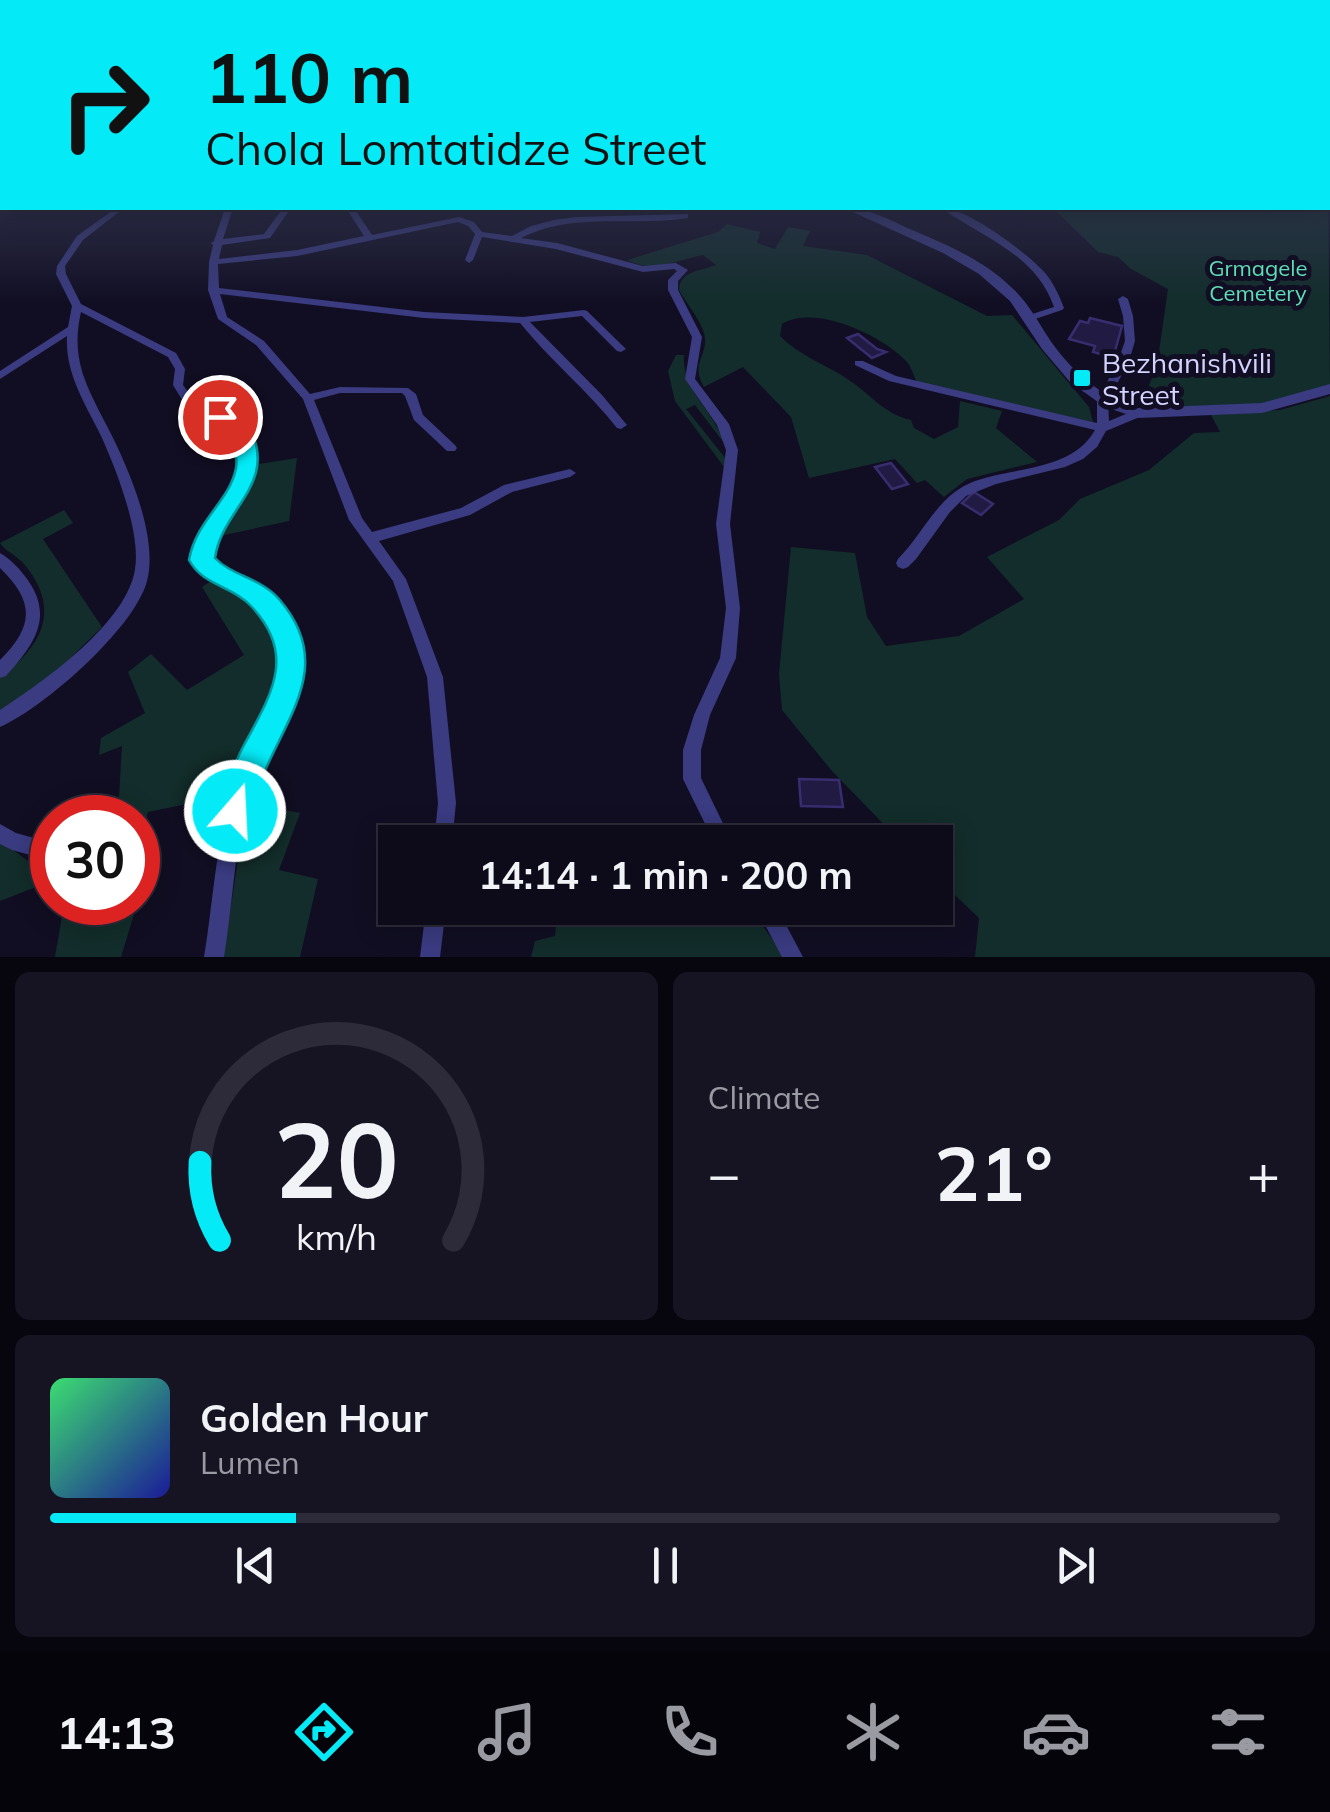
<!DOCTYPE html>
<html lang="en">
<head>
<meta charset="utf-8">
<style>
	:root { --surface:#0d0a1a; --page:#161323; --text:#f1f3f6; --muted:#9a9aa2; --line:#2d2b39; --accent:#04ebf7 }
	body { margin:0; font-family:Mulish,sans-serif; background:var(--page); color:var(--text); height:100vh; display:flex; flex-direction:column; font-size:38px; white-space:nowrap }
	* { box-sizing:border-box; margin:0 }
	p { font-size:32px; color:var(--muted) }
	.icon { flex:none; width:55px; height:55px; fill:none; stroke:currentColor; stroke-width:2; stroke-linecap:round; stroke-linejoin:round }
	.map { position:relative; height:957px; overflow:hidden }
	.panel { display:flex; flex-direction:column; gap:15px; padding:15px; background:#07060e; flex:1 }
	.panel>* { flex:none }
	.hud { position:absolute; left:0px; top:0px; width:1330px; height:210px; box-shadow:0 5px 25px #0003,0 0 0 2px var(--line); background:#04ebf7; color:#111; overflow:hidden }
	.speed { position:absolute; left:30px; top:795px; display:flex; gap:20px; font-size:50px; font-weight:700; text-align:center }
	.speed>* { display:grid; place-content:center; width:130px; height:130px; border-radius:50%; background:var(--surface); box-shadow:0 5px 25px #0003,0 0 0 2px var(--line); line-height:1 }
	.speed .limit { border:15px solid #d22; background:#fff; color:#111 }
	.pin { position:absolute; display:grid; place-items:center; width:85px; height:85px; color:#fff; margin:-42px; border:5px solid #fff; border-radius:50%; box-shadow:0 2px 10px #0007 }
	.me { position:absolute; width:110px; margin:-55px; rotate:19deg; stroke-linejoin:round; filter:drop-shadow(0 0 8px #0008) }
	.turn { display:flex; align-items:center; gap:35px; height:210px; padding:0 40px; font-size:45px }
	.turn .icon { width:130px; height:130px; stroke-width:2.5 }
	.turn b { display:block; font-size:70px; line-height:85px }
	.big { font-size:75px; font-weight:700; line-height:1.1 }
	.panel .card { flex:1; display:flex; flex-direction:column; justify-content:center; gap:15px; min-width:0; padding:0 35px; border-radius:15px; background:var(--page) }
	.panel .dial { align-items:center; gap:0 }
	.dial svg { height:260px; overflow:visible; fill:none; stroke:var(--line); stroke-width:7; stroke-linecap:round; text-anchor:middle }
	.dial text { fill:var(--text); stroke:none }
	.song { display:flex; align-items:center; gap:30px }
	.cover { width:120px; height:120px; border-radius:15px; background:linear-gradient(135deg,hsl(140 70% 55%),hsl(240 70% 35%)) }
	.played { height:10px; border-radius:5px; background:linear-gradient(90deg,var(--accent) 20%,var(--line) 20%) }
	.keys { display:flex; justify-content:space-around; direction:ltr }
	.heat { display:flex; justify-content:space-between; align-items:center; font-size:55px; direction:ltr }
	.panel .tiles { flex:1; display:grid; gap:15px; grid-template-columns:1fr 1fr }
	.card:last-child { grid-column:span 2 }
	.trip { position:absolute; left:378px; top:825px; width:575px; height:100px; border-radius:0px; background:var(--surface); box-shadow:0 5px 25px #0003,0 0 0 2px var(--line); font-weight:700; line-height:100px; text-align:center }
	.dock { display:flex; height:160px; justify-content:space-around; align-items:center; background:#05040a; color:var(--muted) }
	.dock .icon { width:70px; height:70px }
	.dock .current { color:var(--accent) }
	.dock b { font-size:45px; color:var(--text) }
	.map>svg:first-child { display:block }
	.green { fill:#122d2b }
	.building { fill:#211b44; stroke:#372d6f; stroke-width:2.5 }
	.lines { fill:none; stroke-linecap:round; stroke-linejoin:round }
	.minor { fill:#3a3b81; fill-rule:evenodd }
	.tertiary { fill:#3a3b81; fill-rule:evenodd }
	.route { fill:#04ebf7; stroke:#0399a1; stroke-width:2.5 }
	.poi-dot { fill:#04ebf7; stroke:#110e23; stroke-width:4 }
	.labels { text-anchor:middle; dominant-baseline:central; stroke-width:10; stroke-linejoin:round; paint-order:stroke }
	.far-park-label { font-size:22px; fill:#5fddb7; stroke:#110e23 }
	.poi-label { font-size:28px; fill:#d4d2fe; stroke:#110e23; text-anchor:start }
</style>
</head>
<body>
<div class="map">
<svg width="1330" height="957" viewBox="0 0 1330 957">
	<rect width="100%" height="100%" fill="#110e23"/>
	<path class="green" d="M 1328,170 L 1330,389 L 1294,401 L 1138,413 L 1157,365 L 1168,289 L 1131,269 L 1118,257 L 1098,252 L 1053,208 L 1328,208 Z
		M 727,224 L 760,232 L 757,243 L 775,249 L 788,227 L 810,231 L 803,246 L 867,255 L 987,316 L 1012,315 L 1089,407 L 1093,422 L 917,383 C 914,376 911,366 906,361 C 881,335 815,304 782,324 L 780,336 C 800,356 823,363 846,378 C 870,393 883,414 911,420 L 914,428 L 934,439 L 958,427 L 960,401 L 1002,411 L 996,428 L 1037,462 L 967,479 L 944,497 L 925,480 L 917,483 L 895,459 L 809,478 L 791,417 L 743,367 L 704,387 C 689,361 710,356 704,333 C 700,319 686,303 679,290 C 680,270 702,271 716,265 L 703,255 C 675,260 656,274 627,260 L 718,232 Z
		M 676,355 L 684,355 C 681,390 715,412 724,443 L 695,405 L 686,409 L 726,459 L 727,471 L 675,401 L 668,371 Z
		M 1330,396 L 1330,957 L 975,957 L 979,918 L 935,876 L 935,842 L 901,842 L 832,771 L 782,710 L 779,674 L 791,547 L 855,553 L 867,617 L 886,646 L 959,636 L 1024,599 L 987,557 L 1059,520 L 1080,499 L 1149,470 L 1194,433 L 1220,432 L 1210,413 L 1280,410 Z
		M 297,458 L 289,521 L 220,536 L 259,464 Z
		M 64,510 L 73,523 L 43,539 L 102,627 L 44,684 L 0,715 L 0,677 C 43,646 62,608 23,563 C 16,555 5,551 0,543 Z
		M 211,581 L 246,596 L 266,611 L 276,638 L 278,697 L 246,755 L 231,795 L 148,812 L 138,850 L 138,818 L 81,818 L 119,797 L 122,746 L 99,755 L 101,738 L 145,713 L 128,672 L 151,654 L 187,690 L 244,655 L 202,587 Z
		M 247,802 L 300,813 L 279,870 L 318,879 L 300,957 L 223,957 Z
		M 0,840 L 41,871 L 52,864 L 52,902 L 124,903 L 122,913 L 135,911 L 121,957 L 55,957 L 62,916 L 41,885 L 0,901 Z
		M 558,908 L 749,908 L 786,957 L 531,957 L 535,941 L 555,936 Z"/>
	<path class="building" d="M 1090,318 L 1122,326 L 1113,358 L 1093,352 L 1095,346 L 1069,339 L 1080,321 L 1088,323 Z
		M 858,334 L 877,349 L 886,352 L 872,358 L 847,338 Z
		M 891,463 L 908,484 L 892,489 L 875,467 Z
		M 974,492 L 993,504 L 981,515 L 962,503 Z
		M 799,779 L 839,780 L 843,807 L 801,806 Z"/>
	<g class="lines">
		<path class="minor" d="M 0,179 L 2,179 L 2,184 L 0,184 Z
			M 116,208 L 124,208 L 83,240 L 65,266 L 66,274 L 81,304 L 176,353 L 185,369 L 183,385 L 192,397 L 246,430 C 266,481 221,512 209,559 C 229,579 261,582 277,606 C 329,682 260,741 244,813 C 234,860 232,909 224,957 L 204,957 C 212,909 215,859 226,812 C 242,747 307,684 268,616 C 251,588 213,586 195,560 C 208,512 248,487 237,435 L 184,403 L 173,385 L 175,369 L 168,357 L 81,312 C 70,360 87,387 108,428 C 129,469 163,546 144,590 C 133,614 116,633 98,652 C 74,677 31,713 0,727 L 0,710 C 44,681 127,623 135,569 C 141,532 116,469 101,436 C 85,403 65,374 67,336 L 0,379 L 0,371 L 68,327 L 72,306 L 56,274 L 57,266 L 77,236 Z
			M 225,208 L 233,208 L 223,239 L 264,234 L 283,208 L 291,208 L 270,238 L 222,245 L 219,259 L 297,250 L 364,236 L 346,208 L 354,208 L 372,235 L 459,217 L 474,222 L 482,232 L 512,236 L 531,226 L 554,220 L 576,217 L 688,214 L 688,218 C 632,227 573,211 521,238 L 557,243 L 643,266 L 676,263 L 688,270 L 678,281 L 678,290 L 702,337 L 695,379 L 729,424 L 738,450 L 730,524 L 740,608 L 736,658 L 710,715 L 701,750 L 701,778 L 732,842 L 714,842 L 683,779 L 683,750 L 694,715 L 720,658 L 726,608 L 716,524 L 726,450 L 717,425 L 685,379 L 692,337 L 668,290 L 668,280 L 677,271 L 674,269 L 643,272 L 556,249 L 482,237 L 473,260 L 469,263 L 465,260 L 475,234 L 468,226 L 458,222 L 297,256 L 218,264 L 219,288 L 424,312 L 523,317 L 584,310 L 587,311 L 626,349 L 621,352 L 617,351 L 582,316 L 530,322 L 602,395 L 627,425 L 621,429 L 617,428 C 587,390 550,360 520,323 L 424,318 L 220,294 L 227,317 L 264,341 L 310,394 L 340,387 L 408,388 L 416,394 L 423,415 L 455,445 L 457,448 L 455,451 L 447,451 L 414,420 L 405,396 L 402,393 L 340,393 L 314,400 L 362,518 L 372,532 L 461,508 L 504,485 L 570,469 L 576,473 L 570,477 L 512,492 L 470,515 L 379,541 L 406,579 L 443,677 L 456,803 L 452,842 L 434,842 L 438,803 L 427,677 L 393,581 L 349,520 L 303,399 L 256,345 L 218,319 L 208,290 L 209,262 L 213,245 L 211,243 L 214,241 Z
			M 941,208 C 965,206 1029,254 1046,274 C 1054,284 1059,295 1064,308 L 1062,310 L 1032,320 L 1026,320 L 1026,316 L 1054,307 C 1036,254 982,237 941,208 Z
			M 1123,296 L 1128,299 L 1133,316 L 1135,341 L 1129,361 L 1108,401 L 1109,421 L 1138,409 L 1144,413 L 1142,416 L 1106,431 L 1097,447 L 1083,459 L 1065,467 L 996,484 L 966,496 L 950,512 L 916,559 L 908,567 L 903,569 L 898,567 L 896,563 L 898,559 C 924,533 938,494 975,481 C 1014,467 1072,471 1095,430 L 889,381 L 855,365 L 855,361 L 863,361 L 896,376 L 1097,423 L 1097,401 L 1118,361 L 1125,341 L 1123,316 L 1118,299 Z
			M 0,553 C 10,559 17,566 24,575 C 56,615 35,644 6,676 L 0,678 L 0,660 C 34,626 35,602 0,568 Z
			M 0,824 L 16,833 L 52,843 L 52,861 L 12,850 L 0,844 Z
			M 426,908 L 446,908 L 440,957 L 420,957 Z
			M 756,908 L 777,908 L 803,957 L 782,957 Z"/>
		<path class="tertiary" d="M 844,208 C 867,207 890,220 910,229 C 945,244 984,260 1011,287 C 1027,301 1037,320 1048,337 C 1069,369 1100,397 1138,408 L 1262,403 L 1330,384 L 1330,394 L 1262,413 L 1138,418 L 1105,407 L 1070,382 L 1042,349 L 1010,301 L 979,274 L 943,253 Z"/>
	</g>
	<linearGradient id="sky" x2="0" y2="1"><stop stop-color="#090813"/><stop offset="0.56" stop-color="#323650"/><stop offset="1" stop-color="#323650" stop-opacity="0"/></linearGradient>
	<rect width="1330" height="304" fill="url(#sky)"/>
	<path class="route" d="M 220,410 L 250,428 C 278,485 222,508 215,558 C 232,576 261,578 279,599 C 331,659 294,707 268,764 C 259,782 255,803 247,822 L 235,827 L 223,822 L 219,811 C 226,789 233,765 244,745 C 271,695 298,654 250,605 C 231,585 203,586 189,560 C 196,520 230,501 236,468 C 238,458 234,446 232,436 L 210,417 Z"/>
	<rect class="poi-dot" x="1072" y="368" width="20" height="20" rx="5"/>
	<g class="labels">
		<g class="far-park-label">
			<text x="1258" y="268">Grmagele<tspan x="1258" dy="25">Cemetery</tspan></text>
		</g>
		<g class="poi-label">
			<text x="1102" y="362">Bezhanishvili<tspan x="1102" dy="32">Street</tspan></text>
		</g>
	</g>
</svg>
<div class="speed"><div class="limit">30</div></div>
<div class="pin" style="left:220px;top:417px;background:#d93025"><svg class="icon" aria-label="arrive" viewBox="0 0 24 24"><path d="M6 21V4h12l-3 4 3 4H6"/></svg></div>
<svg class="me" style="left:235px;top:811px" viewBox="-20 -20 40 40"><circle r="17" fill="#04ebf7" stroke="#fff" stroke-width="3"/><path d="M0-11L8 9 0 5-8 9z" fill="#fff"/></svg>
<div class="trip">14:14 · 1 min · 200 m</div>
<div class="hud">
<div class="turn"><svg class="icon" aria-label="right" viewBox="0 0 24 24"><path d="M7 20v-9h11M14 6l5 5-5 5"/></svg><div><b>110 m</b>Chola Lomtatidze Street</div></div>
</div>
</div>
<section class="panel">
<div class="tiles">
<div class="card dial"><svg viewBox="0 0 100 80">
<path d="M14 69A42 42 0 1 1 86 69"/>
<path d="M14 69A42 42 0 0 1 8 45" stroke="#04ebf7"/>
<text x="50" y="56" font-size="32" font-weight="700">20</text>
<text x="50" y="72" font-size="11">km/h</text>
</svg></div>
<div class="card"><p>Climate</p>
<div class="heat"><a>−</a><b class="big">21°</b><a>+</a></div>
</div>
<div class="card">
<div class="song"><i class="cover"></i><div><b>Golden Hour</b><p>Lumen</p></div></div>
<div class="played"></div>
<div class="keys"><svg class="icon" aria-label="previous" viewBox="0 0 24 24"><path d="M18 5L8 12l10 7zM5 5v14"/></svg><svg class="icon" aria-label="pause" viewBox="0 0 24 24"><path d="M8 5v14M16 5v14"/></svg><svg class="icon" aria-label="next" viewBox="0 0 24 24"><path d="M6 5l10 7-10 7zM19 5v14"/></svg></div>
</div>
</div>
</section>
<nav class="dock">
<b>14:13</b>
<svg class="icon current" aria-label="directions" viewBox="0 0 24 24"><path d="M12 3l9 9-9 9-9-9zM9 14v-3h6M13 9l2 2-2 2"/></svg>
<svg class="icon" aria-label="music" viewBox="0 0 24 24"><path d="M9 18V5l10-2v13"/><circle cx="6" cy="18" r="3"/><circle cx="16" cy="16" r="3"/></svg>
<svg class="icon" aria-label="phone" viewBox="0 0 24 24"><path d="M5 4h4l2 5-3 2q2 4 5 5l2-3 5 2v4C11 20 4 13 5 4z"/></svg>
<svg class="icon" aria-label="climate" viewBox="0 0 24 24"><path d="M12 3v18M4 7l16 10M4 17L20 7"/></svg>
<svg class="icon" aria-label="car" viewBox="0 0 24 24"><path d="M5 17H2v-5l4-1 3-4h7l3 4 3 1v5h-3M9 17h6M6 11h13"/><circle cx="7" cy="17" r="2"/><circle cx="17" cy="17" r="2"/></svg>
<svg class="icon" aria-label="filters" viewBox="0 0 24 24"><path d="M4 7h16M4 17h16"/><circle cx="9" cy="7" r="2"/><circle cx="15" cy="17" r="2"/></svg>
</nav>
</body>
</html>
